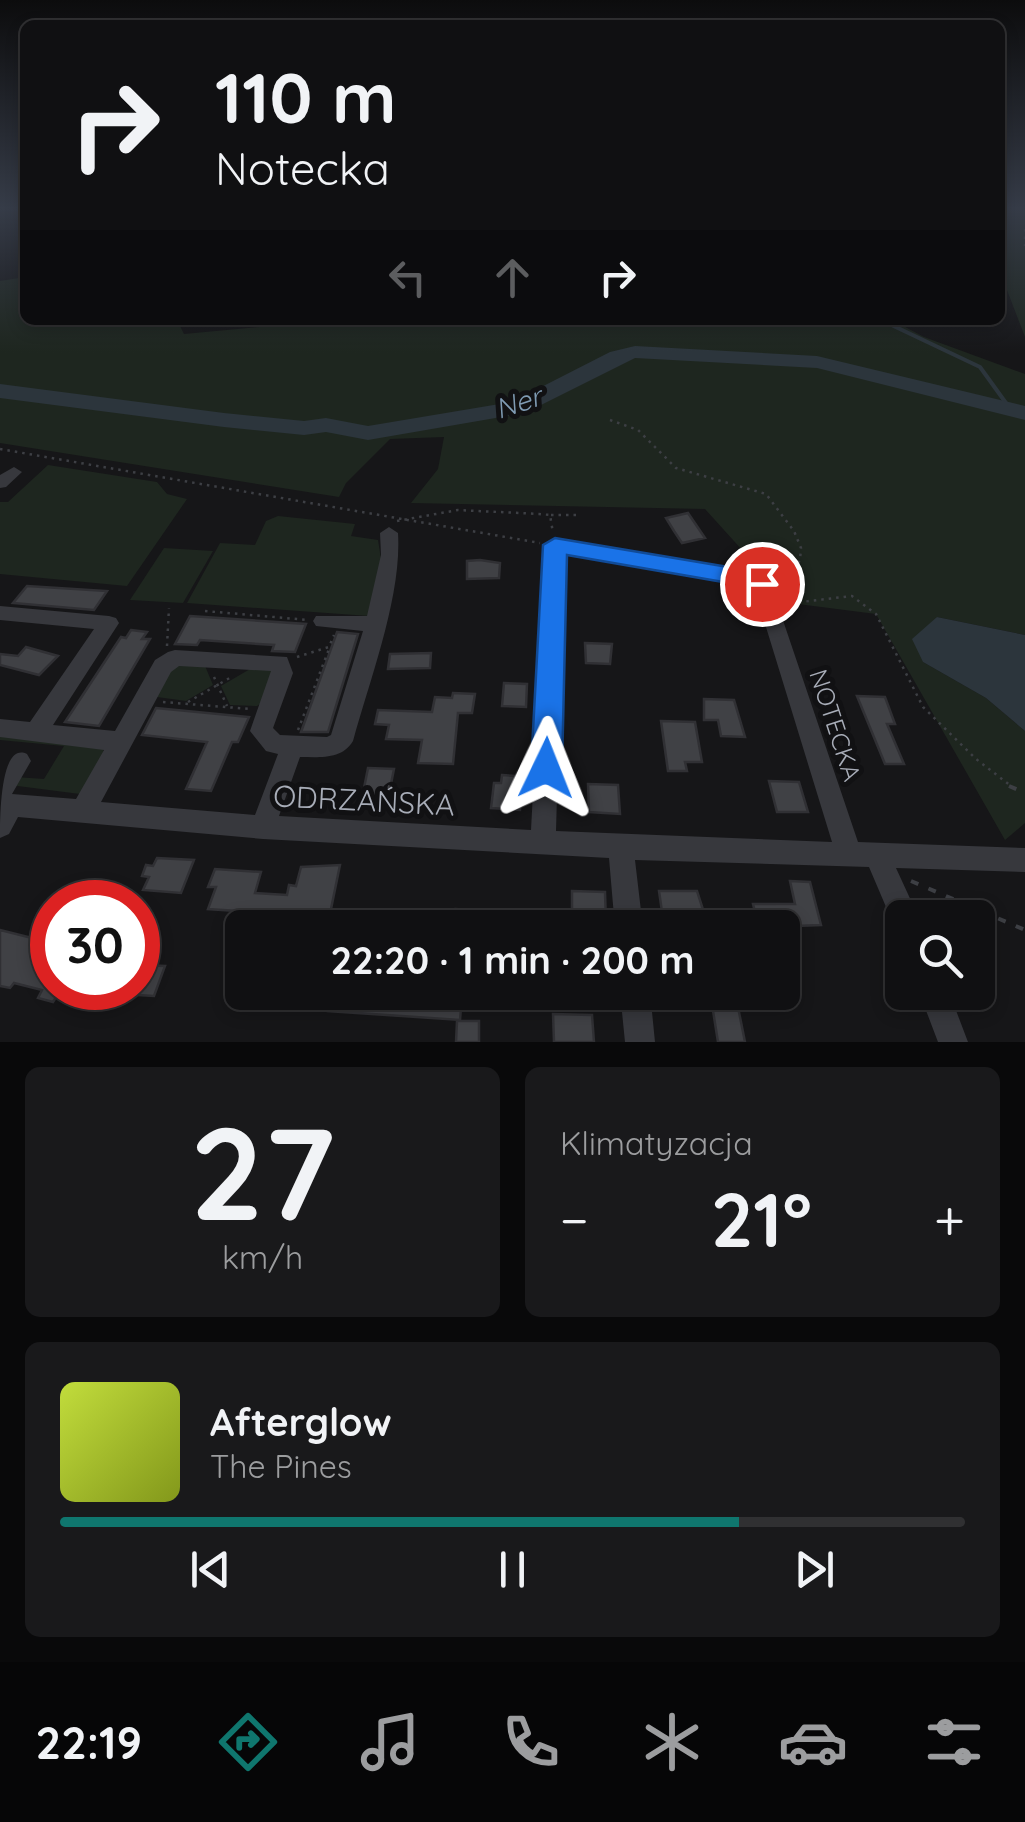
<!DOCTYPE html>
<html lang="pl">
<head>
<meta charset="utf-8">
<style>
	:root { --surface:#101012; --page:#19191b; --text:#f1f3f6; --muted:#9c9d9f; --line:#303032; --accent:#0f766e }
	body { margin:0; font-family:Quicksand,sans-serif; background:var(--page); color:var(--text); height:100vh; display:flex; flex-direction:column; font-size:38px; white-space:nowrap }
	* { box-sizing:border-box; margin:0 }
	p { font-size:32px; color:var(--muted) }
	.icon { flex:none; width:55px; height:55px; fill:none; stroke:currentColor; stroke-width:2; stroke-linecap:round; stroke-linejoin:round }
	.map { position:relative; height:1042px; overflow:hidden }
	.details { display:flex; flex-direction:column; gap:25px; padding:25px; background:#09090a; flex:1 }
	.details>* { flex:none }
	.guide { position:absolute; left:20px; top:20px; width:985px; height:305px; border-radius:15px; box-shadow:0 5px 15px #0003,0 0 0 2px var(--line); background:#101012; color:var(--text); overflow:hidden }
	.buttons { position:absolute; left:885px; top:900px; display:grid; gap:20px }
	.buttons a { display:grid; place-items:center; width:110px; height:110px; border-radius:15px; background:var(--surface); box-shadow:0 5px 15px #0003,0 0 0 2px var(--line); font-size:50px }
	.speed { position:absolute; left:30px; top:880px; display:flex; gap:20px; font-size:50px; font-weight:700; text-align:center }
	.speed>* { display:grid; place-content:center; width:130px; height:130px; border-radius:50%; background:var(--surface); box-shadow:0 5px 15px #0003,0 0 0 2px var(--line); line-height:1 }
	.speed .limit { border:15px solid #d22; background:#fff; color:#111 }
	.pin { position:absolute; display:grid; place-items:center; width:85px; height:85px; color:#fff; margin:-42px; border:5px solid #fff; border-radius:50%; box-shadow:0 2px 10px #0007 }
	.me { position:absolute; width:110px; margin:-55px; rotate:2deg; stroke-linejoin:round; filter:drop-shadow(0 0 8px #0008) }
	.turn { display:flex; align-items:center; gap:35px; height:210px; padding:0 30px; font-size:45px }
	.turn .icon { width:130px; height:130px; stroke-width:2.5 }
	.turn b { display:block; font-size:70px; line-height:85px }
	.lanes { display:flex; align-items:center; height:95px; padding:0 30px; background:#0003; justify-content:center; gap:50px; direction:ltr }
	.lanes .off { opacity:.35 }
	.big { font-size:75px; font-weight:700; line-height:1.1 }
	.details .card { flex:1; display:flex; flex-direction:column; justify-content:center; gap:15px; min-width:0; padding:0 35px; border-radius:15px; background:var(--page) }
	.details .dial { align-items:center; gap:0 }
	.dial b { font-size:130px; line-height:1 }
	.song { display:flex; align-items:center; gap:30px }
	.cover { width:120px; height:120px; border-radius:15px; background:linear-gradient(135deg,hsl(70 70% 55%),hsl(70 70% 35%)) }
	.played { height:10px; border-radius:5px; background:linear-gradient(90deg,var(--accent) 75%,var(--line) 75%) }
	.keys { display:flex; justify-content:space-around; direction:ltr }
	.heat { display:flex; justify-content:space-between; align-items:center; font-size:55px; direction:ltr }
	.details .tiles { flex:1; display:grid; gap:25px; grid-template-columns:1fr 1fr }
	.card:last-child { grid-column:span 2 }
	.trip { position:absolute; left:225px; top:910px; width:575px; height:100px; border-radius:15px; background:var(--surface); box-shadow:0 5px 15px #0003,0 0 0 2px var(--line); font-weight:700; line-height:100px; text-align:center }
	.dock { display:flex; height:160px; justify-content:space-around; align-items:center; background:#060607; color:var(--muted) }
	.dock .icon { width:70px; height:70px }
	.dock .current { color:var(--accent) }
	.dock b { font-size:45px; color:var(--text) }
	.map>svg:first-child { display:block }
	.green { fill:#1e261f }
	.water { fill:#2c353c }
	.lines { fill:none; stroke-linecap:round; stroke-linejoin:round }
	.stream { stroke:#2c353c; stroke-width:4 }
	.river { fill:#2c353c; fill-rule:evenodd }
	.building { fill:#404145; stroke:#303034; stroke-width:2.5 }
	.path-far1 { stroke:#3d3f44; stroke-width:2.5; stroke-dasharray:2.5 5; stroke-linecap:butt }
	.path { stroke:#3d3f44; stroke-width:4; stroke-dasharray:8 11; stroke-linecap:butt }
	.minor { fill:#37383d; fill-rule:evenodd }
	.route { fill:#1a73e8; stroke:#114b97; stroke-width:2.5 }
	.labels { text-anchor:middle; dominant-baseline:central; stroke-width:10; stroke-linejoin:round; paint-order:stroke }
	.street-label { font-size:25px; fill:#a8adb8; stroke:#111113 }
	.water-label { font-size:28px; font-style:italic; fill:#7f9bb3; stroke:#111113 }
	.near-street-label { font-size:30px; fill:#a8adb8; stroke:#111113 }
</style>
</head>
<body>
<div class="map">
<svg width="1025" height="1042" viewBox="0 0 1025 1042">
	<rect width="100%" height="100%" fill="#161618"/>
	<path class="green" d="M 1000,207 L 1025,207 L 1025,337 L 1000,272 Z
		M 25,277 L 25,320 L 177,320 L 184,334 L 336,320 L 892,320 L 924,337 L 1025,374 L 1025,635 L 937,617 L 923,662 L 986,698 L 1025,731 L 1025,823 L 1005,840 L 876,614 L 790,603 L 705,509 L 411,503 L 438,469 L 444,437 L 390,439 L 346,483 L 339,497 L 0,443 L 0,281 Z
		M 48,465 L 157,482 L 167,494 L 187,499 L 127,586 L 0,574 L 0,502 L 8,502 Z
		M 278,516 L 355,524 L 351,536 L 378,540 L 381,559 L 369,616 L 187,603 L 220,543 L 255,545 L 266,521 Z
		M 164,548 L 213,551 L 183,603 L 130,600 Z
		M 203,661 L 213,685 L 186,701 L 157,697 L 167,668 Z
		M 257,665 L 273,669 L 263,702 L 257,706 L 230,705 L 221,686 Z
		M 0,733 L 103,749 L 104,755 L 80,794 L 10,785 L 15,777 L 44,779 L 64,746 L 0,740 Z"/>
	<path class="water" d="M 937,617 L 1025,635 L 1025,731 L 986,698 L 923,662 L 912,639 Z"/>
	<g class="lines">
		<path class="stream" d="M 881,320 L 980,367 L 1011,410"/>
		<path class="river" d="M 635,346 L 817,356 L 1025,406 L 1025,420 L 817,368 L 635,358 L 525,413 L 368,440 L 326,432 L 304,435 L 224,427 L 0,398 L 0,384 L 224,413 L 304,421 L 326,418 L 368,426 L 512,402 L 610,352 Z"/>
	</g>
	<path class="building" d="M 688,513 L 705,538 L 682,543 L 674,531 L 666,518 Z
		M 480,560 L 500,563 L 499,578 L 467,579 L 467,561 Z
		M 27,586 L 107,591 L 94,610 L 13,603 Z
		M 190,616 L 306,624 L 295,652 L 272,651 L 274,645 L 200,640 L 197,645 L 175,644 Z
		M 131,630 L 147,632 L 142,639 L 150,639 L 99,726 L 65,722 L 121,637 L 126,638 Z
		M 337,632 L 358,634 L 328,732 L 301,732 Z
		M 585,643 L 612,644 L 610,664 L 586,663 Z
		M 26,647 L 58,656 L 39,675 L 0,665 L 0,654 L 18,656 Z
		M 431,653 L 430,668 L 388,669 L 390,654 Z
		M 504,683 L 527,684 L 526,707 L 502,706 Z
		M 453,693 L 475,694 L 472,713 L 458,713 L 453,764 L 418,763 L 422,740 L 386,739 L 389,725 L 375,724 L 378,710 L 432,712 L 435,697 L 452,698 Z
		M 857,696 L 885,697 L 895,724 L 887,724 L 904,764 L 885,764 Z
		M 704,699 L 734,700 L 745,737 L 721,736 L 718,720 L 704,720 Z
		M 156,708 L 249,717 L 238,742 L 232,742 L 211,791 L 186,789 L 207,742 L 142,735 Z
		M 661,721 L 695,722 L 702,762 L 685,762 L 687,771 L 668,771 Z
		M 368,768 L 394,769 L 388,799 L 362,798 Z
		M 502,775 L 516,776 L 515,784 L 522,784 L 520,810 L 491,808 L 494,783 L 501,783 Z
		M 769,781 L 799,782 L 808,812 L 777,812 Z
		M 588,784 L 618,785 L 620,814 L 589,812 Z
		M 157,858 L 194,860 L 181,893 L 143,890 L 149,877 L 142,876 L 146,865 L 153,866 Z
		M 340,865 L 331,909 L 286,911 L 281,928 L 261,928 L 265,913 L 208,909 L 216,887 L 208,887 L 215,869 L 261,872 L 255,893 L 287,895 L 289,885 L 296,886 L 301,867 Z
		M 790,881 L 810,882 L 821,925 L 738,928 L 735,912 L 755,912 L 753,904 L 795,904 Z
		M 572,891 L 605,892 L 606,922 L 592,921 L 591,912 L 572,911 Z
		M 659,891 L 697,891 L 709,928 L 672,928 L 671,919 L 663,919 Z
		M 455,909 L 483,911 L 482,928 L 440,928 L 444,917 Z
		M 0,930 L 52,943 L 52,988 L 62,988 L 53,1002 L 38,998 L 42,990 L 14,983 L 10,988 L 0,986 Z
		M 141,965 L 165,966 L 154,996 L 138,995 Z
		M 332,992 L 356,992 L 355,997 L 384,1000 L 385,992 L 462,996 L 460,1020 L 328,1011 Z
		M 710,992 L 735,992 L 745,1042 L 718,1042 Z
		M 553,1014 L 592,1015 L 594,1042 L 554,1042 Z
		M 457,1021 L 479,1021 L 479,1042 L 456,1042 Z"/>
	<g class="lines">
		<path class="path-far1" d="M 1025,229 L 1025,246
			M 610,420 L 638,430 L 676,468 L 766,494 L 794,531 L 801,548 L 800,560 L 781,592
			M 0,449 L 540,543
			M 551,515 L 580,515
			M 397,521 L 458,510 L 539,514 L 550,515 L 553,533
			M 784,604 L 852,596 L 876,614 L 923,707 L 976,759 L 1015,789
			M 205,611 L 308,620
			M 167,646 L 169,608
			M 297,657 L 329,647 L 334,635
			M 214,677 L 227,706
			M 163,702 L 250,709
			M 188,702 L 233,676
			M 298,730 L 329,649"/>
		<path class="path" d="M 1009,786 L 1025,793
			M 911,881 L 1025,930"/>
		<path class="minor" d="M 14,467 L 22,472 L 6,487 L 0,488 L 0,475 Z
			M 389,527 L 398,533 C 402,596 370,679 353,741 C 342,760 319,757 300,757 L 279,816 L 531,830 L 546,545 L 555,539 L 753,573 L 769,579 L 858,842 L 1025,848 L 1025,872 L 896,868 L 919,918 L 902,918 L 902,931 L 895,928 L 869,867 L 635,860 L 643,928 L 615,928 L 609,858 L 263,839 L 18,817 L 9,834 L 0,838 C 0,817 0,741 27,754 L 31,761 L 12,794 L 76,799 L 104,750 L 0,737 L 0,719 L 30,722 L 94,629 L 0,620 L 0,606 L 109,616 L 116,618 L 119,623 L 53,725 L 115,731 L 155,660 L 168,652 L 175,650 L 287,657 L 293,673 L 273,728 L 280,735 L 327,737 L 331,735 L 363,631 L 316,626 L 313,621 L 316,616 L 367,616 L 381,555 L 380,533 ZM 564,552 L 754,588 L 832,842 L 556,831 ZM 179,666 L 271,671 L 250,731 L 266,751 L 278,754 L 255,815 L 101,802 L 171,672 Z
			M 620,992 L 650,992 L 655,1042 L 625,1042 Z
			M 919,992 L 949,992 L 968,1042 L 938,1042 Z"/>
	</g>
	<linearGradient id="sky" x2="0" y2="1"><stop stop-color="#0c0c0d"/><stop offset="0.59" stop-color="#363c48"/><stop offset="1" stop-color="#363c48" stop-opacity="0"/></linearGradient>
	<rect width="1025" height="353" fill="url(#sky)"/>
	<path class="route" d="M 555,538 L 752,571 L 771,578 L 774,584 L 762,593 L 746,586 L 567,555 L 562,768 L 557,777 L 546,781 L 535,777 L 531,768 L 543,545 Z"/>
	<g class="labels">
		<g class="street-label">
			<text transform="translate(836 725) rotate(72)">NOTECKA</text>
		</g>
		<g class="water-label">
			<text transform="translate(518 402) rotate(-18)">Ner</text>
		</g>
		<g class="near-street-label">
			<text transform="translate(364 800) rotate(3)">ODRZAŃSKA</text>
		</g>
	</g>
</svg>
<div class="buttons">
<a><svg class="icon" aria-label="search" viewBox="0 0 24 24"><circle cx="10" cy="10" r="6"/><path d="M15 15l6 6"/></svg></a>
</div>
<div class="speed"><div class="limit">30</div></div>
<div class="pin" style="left:762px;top:584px;background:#d93025"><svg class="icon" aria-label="arrive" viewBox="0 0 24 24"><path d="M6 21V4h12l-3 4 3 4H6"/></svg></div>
<svg class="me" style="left:546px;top:768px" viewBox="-20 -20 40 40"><path d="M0-17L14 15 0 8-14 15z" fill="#1a73e8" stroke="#fff" stroke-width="4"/></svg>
<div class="trip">22:20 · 1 min · 200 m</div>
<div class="guide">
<div class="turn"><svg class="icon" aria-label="right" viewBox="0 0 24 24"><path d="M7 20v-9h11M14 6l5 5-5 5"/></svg><div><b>110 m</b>Notecka</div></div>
<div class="lanes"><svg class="icon off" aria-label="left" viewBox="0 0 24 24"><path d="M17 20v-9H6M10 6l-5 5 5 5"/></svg><svg class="icon off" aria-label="ahead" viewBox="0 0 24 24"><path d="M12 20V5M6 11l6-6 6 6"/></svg><svg class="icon" aria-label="right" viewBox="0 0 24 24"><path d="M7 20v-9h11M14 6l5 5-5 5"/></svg></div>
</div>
</div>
<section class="details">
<div class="tiles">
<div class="card dial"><b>27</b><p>km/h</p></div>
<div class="card"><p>Klimatyzacja</p>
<div class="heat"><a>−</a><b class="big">21°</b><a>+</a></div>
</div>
<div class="card">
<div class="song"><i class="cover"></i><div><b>Afterglow</b><p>The Pines</p></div></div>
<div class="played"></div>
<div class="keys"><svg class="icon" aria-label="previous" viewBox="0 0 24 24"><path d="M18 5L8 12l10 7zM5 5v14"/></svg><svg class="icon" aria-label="pause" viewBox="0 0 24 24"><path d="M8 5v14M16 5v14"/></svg><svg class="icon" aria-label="next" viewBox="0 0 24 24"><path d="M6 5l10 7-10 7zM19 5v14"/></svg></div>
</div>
</div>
</section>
<nav class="dock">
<b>22:19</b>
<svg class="icon current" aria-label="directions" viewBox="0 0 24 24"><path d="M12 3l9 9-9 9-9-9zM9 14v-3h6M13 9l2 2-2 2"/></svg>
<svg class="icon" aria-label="music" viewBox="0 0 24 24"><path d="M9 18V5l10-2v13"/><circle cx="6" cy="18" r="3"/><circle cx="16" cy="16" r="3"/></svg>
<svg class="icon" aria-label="phone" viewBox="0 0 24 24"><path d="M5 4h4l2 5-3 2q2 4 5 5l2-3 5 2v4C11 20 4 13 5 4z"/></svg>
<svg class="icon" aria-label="climate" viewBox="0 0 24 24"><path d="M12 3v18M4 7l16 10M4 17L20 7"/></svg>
<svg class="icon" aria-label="car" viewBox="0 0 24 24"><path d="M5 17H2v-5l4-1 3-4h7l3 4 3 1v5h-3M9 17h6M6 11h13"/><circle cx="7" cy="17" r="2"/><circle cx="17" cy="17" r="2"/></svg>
<svg class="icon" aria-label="filters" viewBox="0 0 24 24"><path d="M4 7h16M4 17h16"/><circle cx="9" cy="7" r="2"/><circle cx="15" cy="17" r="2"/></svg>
</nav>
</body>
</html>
